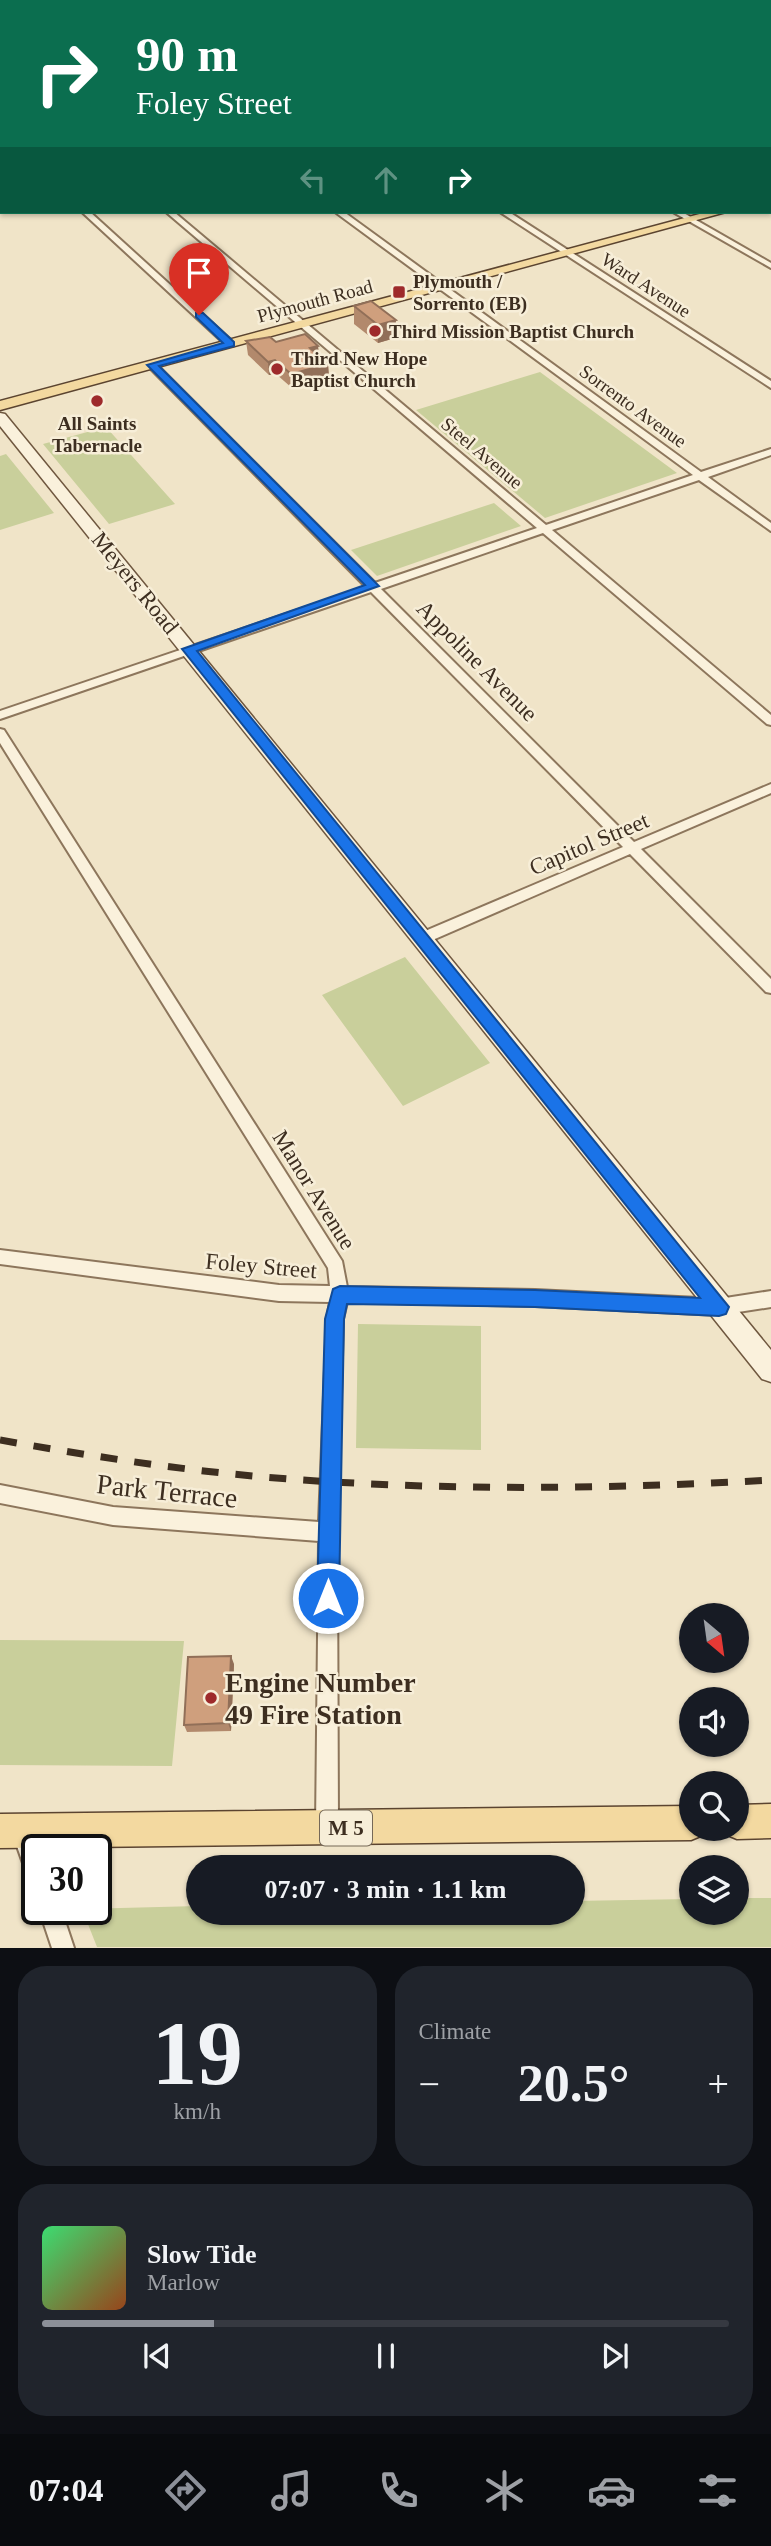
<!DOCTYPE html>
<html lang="en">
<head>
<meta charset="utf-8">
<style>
	:root { --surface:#171b24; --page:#20242c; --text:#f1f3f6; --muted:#9ea1a6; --line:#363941; --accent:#8c9099 }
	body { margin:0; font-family:Georgia,serif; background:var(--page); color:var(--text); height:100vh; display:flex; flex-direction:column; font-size:26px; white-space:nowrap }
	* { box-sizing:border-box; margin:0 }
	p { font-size:23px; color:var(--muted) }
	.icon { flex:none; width:38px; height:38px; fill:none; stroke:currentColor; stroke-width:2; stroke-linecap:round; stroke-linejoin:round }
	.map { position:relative; height:1948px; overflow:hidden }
	.drawer { display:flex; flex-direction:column; gap:18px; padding:18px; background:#0d0f14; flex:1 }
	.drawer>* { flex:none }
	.top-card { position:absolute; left:0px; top:0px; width:772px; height:214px; box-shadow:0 2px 5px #0004; background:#0b6e4f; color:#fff; overflow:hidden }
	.needle { width:46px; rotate:151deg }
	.buttons { position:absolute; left:679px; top:1603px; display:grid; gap:14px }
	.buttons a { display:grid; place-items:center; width:70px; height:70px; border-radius:50%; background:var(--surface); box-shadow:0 2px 5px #0004; font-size:35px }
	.speed { position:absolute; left:21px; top:1834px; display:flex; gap:14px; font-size:35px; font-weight:700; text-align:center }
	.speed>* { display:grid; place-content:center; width:91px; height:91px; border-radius:50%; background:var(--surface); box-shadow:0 2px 5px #0004; line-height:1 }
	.speed .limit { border:4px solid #111; border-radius:10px; background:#fff; color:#111 }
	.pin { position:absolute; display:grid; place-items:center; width:60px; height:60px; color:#fff; margin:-72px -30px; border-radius:50% 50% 50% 0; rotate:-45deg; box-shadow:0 0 7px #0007 }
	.pin .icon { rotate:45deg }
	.me { position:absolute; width:77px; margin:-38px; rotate:0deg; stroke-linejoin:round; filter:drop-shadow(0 0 5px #0008) }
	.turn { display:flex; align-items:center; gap:24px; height:147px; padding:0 21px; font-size:32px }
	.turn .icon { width:91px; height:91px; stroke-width:2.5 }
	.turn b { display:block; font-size:49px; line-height:60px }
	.lanes { display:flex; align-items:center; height:66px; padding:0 21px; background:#0003; justify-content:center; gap:35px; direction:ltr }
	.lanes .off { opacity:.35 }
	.big { font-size:52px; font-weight:600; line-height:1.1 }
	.drawer .card { flex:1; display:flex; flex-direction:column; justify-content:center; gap:10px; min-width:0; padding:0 24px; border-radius:28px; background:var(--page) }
	.drawer .dial { align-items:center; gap:0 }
	.dial b { font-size:91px; line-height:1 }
	.song { display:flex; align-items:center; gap:21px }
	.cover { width:84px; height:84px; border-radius:10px; background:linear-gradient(135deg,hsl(140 70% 55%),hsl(20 70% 35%)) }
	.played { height:7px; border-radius:4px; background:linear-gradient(90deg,var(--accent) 25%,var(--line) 25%) }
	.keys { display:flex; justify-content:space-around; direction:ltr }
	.heat { display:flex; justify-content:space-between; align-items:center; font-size:38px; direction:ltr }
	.drawer .tiles { flex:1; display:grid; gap:18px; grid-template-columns:1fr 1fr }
	.card:last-child { grid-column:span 2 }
	.trip { position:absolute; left:186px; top:1855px; width:399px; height:70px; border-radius:35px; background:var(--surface); box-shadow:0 2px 5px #0004; font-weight:600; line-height:70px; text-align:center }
	.menu { display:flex; height:112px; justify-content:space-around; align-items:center; background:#090b0e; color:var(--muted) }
	.menu .icon { width:49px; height:49px }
	.menu .selected { color:var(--accent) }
	.menu b { font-size:32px; color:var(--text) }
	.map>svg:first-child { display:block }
	.green { fill:#c9cf9b }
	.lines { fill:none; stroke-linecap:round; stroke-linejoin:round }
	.street-casing { stroke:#8d765c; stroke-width:4 }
	.secondary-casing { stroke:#6f573f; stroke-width:3 }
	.primary-casing { stroke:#5b4430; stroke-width:3 }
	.street { fill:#faf1dc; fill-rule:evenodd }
	.secondary { fill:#faf1dc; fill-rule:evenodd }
	.primary { fill:#f3d9a0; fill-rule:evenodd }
	.rail { stroke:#3d2e20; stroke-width:7; stroke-dasharray:17 17; stroke-linecap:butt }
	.wall { fill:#b2896c }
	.shaded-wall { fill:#916f58 }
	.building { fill:#cf9f7d; stroke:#916f58; stroke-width:2 }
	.route { fill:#1a73e8; stroke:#114b97; stroke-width:2 }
	.poi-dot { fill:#9e2a2b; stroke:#f7eed8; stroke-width:2.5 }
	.labels { text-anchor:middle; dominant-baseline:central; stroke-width:5; stroke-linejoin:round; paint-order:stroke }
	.far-poi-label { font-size:19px; font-weight:bold; fill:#3d2e20; stroke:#f7eed8; text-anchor:start }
	.far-street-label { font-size:19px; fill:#3d2e20; stroke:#f7eed8 }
	.shield { fill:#f7eed8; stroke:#756857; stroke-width:2 }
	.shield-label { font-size:21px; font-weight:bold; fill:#3d2e20 }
	.street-label { font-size:23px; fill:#3d2e20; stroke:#f7eed8 }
	.near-street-label { font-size:28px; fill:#3d2e20; stroke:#f7eed8 }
	.near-poi-label { font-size:28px; font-weight:bold; fill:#3d2e20; stroke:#f7eed8; text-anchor:start }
</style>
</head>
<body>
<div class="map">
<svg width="771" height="1948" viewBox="0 0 771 1948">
	<rect width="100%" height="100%" fill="#f0e4c8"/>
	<path class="green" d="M 540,372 L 677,473 L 545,518 L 416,410 Z
		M 106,427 L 175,504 L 109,524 L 43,444 Z
		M 6,454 L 54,513 L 0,530 L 0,456 Z
		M 494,503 L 521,526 L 377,576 L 351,550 Z
		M 405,957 L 490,1063 L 403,1106 L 322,995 Z
		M 358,1324 L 481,1326 L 481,1450 L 356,1448 Z
		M 0,1640 L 184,1641 L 172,1766 L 0,1765 Z
		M 737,1898 L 771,1898 L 771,1947 L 97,1947 L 82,1909 L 198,1906 L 198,1913 L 572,1913 L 572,1901 L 691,1899 L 691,1913 L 737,1913 Z"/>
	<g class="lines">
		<defs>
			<path id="street" d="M 45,0 L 51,0 L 53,2 L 46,2 Z
				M 172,0 L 178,0 L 180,2 L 173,2 Z
				M 303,0 L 310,0 L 312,2 L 305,2 Z
				M 430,0 L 437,0 L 439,2 L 432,2 Z
				M 555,0 L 565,2 L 557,2 Z
				M 771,1 L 771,5 L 770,5 L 768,2 Z
				M 0,63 L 2,64 L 2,68 L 0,67 Z
				M 770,98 L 771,98 L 771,102 L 770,102 Z
				M 0,130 L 2,130 L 2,136 L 0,136 Z
				M 770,173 L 771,173 L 771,177 L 770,177 Z
				M 0,204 L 2,204 L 2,208 L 0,208 Z
				M 82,212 L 90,212 L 233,342 L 233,346 L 227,346 Z
				M 166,212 L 174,212 L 546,525 L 693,475 L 335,212 L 344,212 L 701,472 L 771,449 L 771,455 L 708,477 L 771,523 L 771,531 L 699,480 L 552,530 L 771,715 L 771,725 L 767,724 L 543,533 L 381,589 L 634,842 L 771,784 L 771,793 L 641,849 L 771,979 L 771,993 L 766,992 L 630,854 L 428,942 L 418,942 L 416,938 L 418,934 L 623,847 L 371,592 L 0,719 L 0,711 L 366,587 L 149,367 L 149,363 L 155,363 L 375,583 L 537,528 Z
				M 500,212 L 509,212 L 771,381 L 771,388 Z
				M 673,212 L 682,212 L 771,263 L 771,268 Z
				M 0,729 L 4,730 L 342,1261 L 347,1287 L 535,1290 L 719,1299 L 771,1291 L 771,1307 L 719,1315 L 535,1306 L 347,1302 L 343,1319 L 337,1546 L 338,1827 L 334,1834 L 327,1838 L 320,1834 L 316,1827 L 319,1541 L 113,1525 L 0,1503 L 0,1485 L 113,1507 L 319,1522 L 327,1319 L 330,1302 L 279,1301 L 0,1264 L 0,1250 L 279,1285 L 330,1286 L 328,1268 L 0,743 Z
				M 23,1821 L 31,1824 L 40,1850 L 37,1850 L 37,1883 L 29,1880 L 12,1832 L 15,1824 Z
				M 39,1909 L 61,1909 L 74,1948 L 52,1948 Z"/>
			<path id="secondary" d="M 683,0 L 694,0 L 695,2 L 684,2 Z
				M 770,33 L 771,34 L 771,40 L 770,40 Z
				M 0,413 L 5,414 L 771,1350 L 771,1382 L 762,1379 L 0,426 Z"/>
			<path id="primary" d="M 771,194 L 771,202 L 770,203 L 770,195 Z
				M 707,212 L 726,212 L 0,410 L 0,401 Z
				M 771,1804 L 771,1838 L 737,1839 L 725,1834 L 723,1829 L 737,1829 L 737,1805 Z
				M 691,1806 L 691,1829 L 706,1829 L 703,1835 L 691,1840 L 0,1848 L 0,1814 Z"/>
		</defs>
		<use href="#street" class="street-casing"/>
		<use href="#secondary" class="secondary-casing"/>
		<use href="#primary" class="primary-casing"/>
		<use href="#street" class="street"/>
		<use href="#secondary" class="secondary"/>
		<use href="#primary" class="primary"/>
		<path class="rail" d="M 0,1440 C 96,1457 192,1472 289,1479 C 450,1491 610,1489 771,1480"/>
	</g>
	<path class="wall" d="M 354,306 L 395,338 L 378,343 L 354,324 Z
		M 246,341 L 276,342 L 318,346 L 319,356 L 328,364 L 329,378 L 292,388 L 276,374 L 269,375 L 248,355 Z
		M 234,1664 L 231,1731 L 187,1732 L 184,1725 Z"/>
	<path class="shaded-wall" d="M 0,38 L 1,38 L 2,53 L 0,54 Z
		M 396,320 L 395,338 L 378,343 L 378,325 Z
		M 318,346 L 319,360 L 310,348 Z
		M 275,360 L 276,374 L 269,375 L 268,362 Z
		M 328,364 L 329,378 L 292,388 L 291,374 Z
		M 231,1656 L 234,1664 L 231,1731 L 228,1723 Z"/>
	<path class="building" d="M 371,301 L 396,320 L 378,325 L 354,306 Z
		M 305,334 L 318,346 L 310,348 L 328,364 L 291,374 L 275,360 L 268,362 L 246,341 L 270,337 L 276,342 Z
		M 231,1656 L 228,1723 L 184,1725 L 188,1657 Z"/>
	<path class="route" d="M 196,313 L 203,313 L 234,342 L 234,346 L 159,366 L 379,586 L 197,651 L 729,1307 L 726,1314 L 719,1316 L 535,1307 L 347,1304 L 344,1319 L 339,1598 L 336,1606 L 328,1609 L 320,1606 L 317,1598 L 325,1319 L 333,1289 L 340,1286 L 535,1290 L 700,1298 L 182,649 L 365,585 L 147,365 L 223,343 L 196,317 Z"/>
	<g class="poi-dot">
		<rect x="392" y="285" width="14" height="14" rx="3.5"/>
		<circle cx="375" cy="331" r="7"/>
		<circle cx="277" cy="369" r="7"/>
		<circle cx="97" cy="401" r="7"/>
		<circle cx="211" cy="1698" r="7"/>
	</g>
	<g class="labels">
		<g class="far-poi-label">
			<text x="413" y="281">Plymouth /<tspan x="413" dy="22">Sorrento (EB)</tspan></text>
			<text x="389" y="331">Third Mission Baptist Church</text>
			<text x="291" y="358">Third New Hope<tspan x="291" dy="22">Baptist Church</tspan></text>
			<text x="97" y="423" text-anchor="middle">All Saints<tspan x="97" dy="22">Tabernacle</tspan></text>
		</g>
		<g class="far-street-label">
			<text transform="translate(646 285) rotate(33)">Ward Avenue</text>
			<text transform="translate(315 301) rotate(-15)">Plymouth Road</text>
			<text transform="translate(633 406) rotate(36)">Sorrento Avenue</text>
			<text transform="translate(482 453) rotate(40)">Steel Avenue</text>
		</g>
		<rect class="shield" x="320" y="1810.5" width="52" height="35" rx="5"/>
		<g class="shield-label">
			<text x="346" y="1828">M 5</text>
		</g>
		<g class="street-label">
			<text transform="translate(135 583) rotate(51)">Meyers Road</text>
			<text transform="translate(477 661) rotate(45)">Appoline Avenue</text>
			<text transform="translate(589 844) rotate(-23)">Capitol Street</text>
			<text transform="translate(314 1190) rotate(58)">Manor Avenue</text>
			<text transform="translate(261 1266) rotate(5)">Foley Street</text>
		</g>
		<g class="near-street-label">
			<text transform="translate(167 1491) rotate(6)">Park Terrace</text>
		</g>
		<g class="near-poi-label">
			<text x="225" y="1682">Engine Number<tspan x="225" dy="32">49 Fire Station</tspan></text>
		</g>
	</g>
</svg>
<div class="buttons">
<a><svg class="needle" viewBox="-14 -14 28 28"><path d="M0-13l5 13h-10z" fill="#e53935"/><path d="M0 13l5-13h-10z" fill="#9ea1a6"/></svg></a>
<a><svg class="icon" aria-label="sound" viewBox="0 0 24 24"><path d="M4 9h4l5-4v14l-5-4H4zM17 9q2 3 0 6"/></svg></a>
<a><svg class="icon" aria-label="search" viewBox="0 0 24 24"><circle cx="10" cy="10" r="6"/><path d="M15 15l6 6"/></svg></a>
<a><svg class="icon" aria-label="layers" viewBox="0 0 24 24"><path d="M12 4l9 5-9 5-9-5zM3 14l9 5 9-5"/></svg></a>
</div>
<div class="speed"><div class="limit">30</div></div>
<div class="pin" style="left:199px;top:315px;background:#d93025"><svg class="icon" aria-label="arrive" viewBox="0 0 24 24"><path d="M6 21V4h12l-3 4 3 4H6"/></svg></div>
<svg class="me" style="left:328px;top:1598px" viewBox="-20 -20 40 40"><circle r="17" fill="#1a73e8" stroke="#fff" stroke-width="3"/><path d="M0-11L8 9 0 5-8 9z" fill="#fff"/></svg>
<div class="trip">07:07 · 3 min · 1.1 km</div>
<div class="top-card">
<div class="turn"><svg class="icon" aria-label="right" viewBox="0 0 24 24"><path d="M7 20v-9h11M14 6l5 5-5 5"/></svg><div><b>90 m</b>Foley Street</div></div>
<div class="lanes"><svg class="icon off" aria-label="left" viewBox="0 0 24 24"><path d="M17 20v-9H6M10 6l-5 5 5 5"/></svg><svg class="icon off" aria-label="ahead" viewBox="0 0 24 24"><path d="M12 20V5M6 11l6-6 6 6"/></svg><svg class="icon" aria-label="right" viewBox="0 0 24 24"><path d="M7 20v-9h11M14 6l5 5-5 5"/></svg></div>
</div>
</div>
<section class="drawer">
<div class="tiles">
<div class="card dial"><b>19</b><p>km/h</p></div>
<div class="card"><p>Climate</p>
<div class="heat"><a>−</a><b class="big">20.5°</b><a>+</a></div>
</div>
<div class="card">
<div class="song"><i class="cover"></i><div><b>Slow Tide</b><p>Marlow</p></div></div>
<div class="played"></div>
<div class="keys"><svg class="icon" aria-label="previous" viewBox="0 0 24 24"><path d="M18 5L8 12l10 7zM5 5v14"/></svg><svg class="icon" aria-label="pause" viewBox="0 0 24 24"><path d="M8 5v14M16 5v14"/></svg><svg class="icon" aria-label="next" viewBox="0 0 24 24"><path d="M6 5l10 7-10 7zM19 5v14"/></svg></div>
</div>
</div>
</section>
<nav class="menu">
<b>07:04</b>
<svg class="icon selected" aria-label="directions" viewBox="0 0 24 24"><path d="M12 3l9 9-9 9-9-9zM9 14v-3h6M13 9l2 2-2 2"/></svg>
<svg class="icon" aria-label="music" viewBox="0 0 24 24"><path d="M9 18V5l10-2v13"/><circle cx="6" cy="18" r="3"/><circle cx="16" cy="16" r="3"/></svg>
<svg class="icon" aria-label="phone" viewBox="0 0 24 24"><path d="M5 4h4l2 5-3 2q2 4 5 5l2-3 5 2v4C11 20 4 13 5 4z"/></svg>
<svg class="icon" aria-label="climate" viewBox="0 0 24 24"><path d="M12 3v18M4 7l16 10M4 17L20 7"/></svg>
<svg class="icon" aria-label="car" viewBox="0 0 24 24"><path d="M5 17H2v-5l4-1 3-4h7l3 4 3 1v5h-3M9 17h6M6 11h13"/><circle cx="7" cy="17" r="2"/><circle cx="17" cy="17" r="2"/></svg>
<svg class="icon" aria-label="filters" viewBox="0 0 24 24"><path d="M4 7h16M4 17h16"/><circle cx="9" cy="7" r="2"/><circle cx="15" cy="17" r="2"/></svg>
</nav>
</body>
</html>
